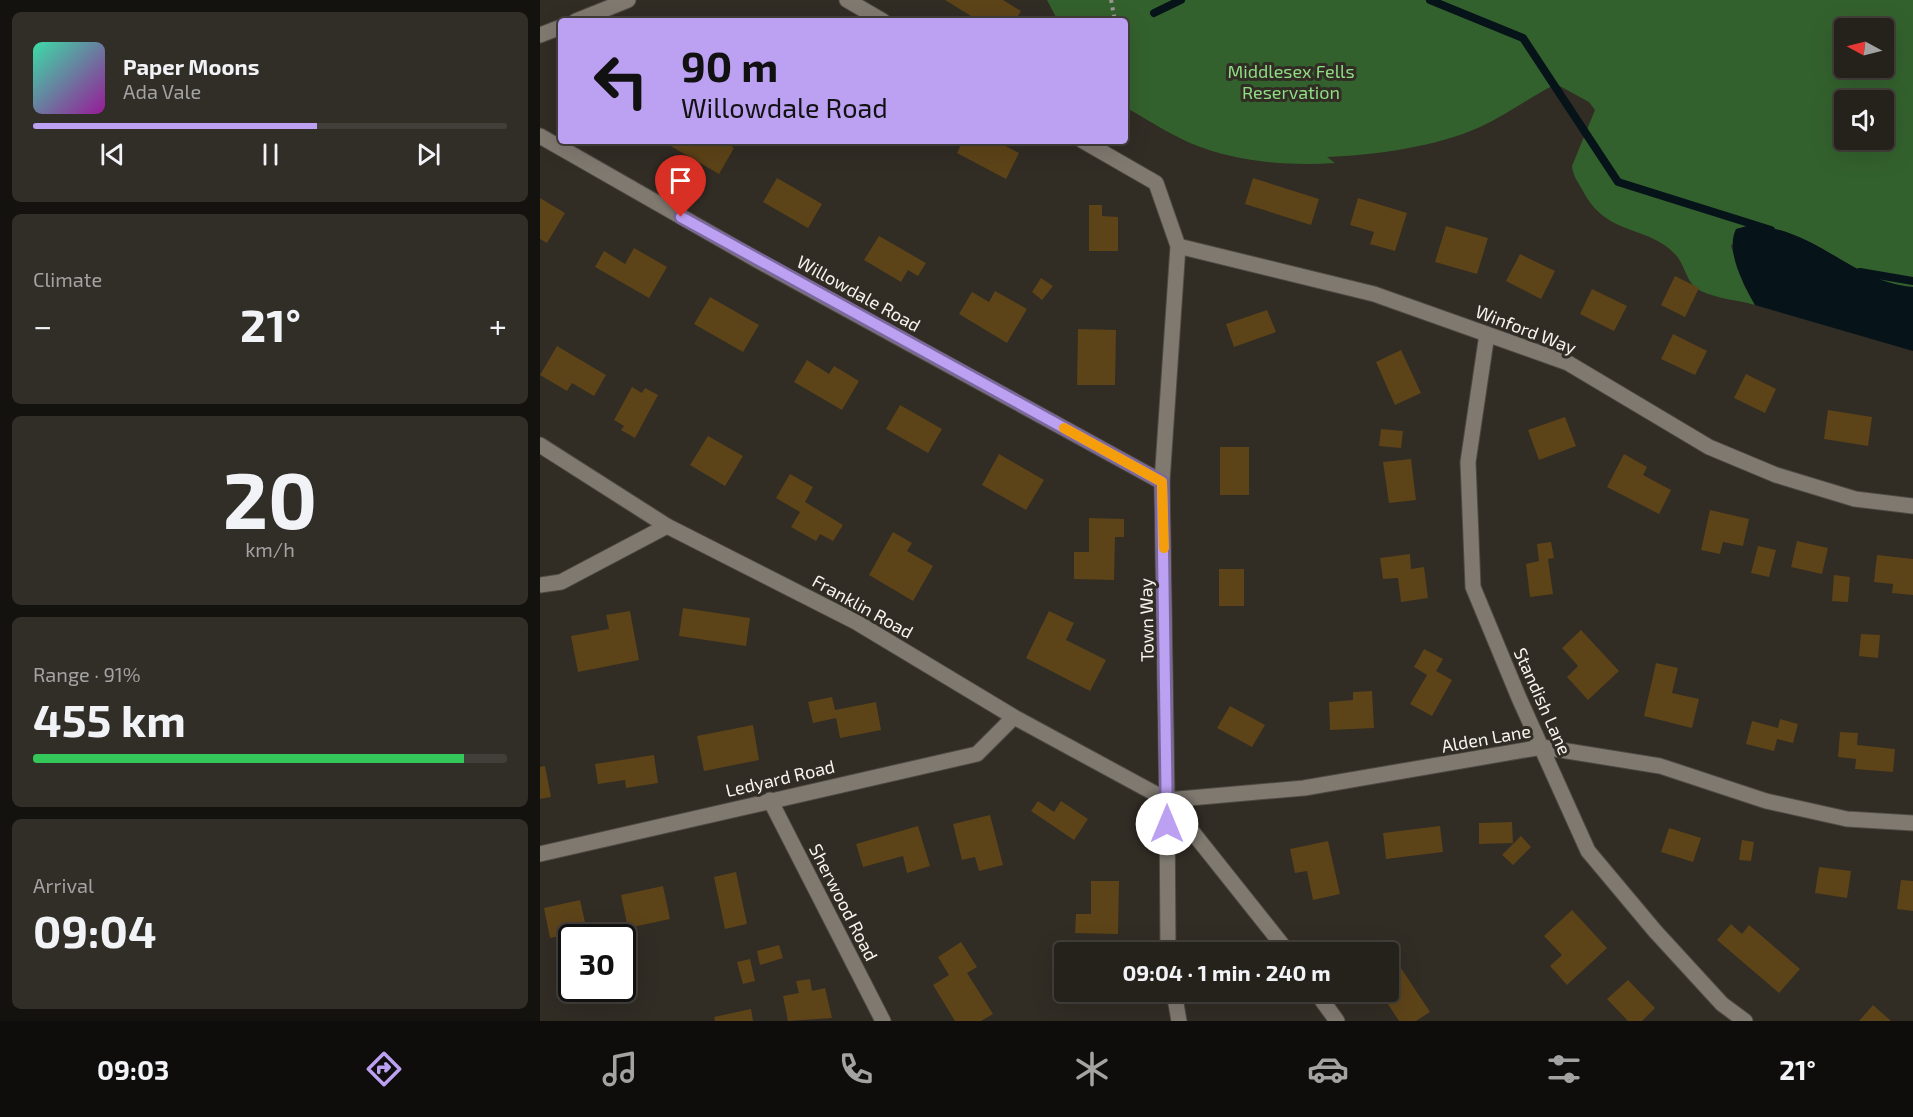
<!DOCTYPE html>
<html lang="en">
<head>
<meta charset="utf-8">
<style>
	:root { --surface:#25211b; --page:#312e28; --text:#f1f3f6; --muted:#a3a3a3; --line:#423e3a; --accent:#bca0f2 }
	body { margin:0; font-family:"Exo 2",sans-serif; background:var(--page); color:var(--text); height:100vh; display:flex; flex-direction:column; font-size:22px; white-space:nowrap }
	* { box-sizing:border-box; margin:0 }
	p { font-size:20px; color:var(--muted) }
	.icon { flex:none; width:33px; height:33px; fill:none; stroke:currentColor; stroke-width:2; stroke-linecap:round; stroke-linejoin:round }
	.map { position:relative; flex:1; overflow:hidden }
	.side { display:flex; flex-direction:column; gap:12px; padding:12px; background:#14120f; width:540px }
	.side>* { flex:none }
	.banner { position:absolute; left:18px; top:18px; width:570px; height:126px; border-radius:6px; box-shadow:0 6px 24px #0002,0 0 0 2px var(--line); background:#bca0f2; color:#111; overflow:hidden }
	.needle { width:39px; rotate:277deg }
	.fabs { position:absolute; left:1294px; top:18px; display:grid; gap:12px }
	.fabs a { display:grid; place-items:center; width:60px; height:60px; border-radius:6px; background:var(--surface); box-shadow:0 6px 24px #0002,0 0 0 2px var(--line); font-size:30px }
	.speed { position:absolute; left:18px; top:924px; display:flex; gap:12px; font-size:30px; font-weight:700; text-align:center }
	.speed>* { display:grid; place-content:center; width:78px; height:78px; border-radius:50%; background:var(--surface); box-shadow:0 6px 24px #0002,0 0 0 2px var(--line); line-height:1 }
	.speed .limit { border:3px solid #111; border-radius:9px; background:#fff; color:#111 }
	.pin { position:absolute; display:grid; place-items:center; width:51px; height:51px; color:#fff; margin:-62px -26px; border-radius:50% 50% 50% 0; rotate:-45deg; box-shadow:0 0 6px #0007 }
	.pin .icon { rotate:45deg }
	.me { position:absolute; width:66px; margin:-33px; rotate:0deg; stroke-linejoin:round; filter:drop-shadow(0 0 4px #0008) }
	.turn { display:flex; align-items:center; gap:21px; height:126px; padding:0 24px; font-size:27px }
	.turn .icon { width:78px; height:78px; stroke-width:2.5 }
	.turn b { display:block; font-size:42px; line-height:51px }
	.big { font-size:45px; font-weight:700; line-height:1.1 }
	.side .widget { flex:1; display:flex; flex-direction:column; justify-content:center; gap:9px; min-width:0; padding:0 21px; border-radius:9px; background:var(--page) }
	.side .dial { align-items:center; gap:0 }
	.dial b { font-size:78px; line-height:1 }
	.song { display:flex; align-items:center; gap:18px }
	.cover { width:72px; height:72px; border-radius:9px; background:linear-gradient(135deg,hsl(160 70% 55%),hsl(300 70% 35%)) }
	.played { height:6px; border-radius:3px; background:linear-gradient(90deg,var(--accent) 60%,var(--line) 60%) }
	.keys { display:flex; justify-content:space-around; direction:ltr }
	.heat { display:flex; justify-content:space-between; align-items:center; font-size:33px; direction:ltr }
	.charge { height:9px; border-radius:4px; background:linear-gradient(90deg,#34c759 91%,var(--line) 0) }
	.trip { position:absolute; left:514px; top:942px; width:345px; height:60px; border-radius:6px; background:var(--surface); box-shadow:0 6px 24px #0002,0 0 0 2px var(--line); font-weight:700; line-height:60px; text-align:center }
	.tabs { display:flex; height:96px; justify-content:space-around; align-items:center; background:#0f0d0b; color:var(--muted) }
	.tabs .icon { width:42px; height:42px }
	.tabs .active { color:var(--accent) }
	.tabs b { font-size:27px; color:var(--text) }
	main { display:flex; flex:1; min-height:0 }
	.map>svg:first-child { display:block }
	.green { fill:#33612d; fill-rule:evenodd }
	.water { fill:#061319 }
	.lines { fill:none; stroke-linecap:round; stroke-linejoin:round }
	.stream { stroke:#061319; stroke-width:8 }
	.building { fill:#5d4318 }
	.street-casing { stroke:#4e4a43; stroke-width:17 }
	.path { stroke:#9b9791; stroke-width:4; stroke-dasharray:3 4.5; stroke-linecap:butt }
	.street { stroke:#7f7970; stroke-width:15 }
	.route-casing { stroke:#7a689d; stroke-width:15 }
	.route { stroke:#bca0f2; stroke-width:10 }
	.slow { stroke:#f59e0b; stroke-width:10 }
	.labels { text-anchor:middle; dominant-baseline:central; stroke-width:6; stroke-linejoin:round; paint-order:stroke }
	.park-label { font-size:18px; fill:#8edd84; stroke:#312c24 }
	.street-label { font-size:18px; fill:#f7f4ef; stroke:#312c24 }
</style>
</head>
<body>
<main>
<section class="side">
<div class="widget">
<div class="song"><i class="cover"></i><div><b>Paper Moons</b><p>Ada Vale</p></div></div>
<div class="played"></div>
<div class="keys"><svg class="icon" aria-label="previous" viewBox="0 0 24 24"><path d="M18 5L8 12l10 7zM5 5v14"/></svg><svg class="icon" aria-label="pause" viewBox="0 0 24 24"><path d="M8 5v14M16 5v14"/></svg><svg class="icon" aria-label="next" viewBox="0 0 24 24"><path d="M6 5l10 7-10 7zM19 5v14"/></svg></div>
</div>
<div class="widget"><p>Climate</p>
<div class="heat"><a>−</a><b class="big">21°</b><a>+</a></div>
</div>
<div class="widget dial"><b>20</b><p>km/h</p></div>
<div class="widget"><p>Range · 91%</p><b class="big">455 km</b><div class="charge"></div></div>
<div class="widget"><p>Arrival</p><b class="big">09:04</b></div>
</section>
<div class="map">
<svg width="1373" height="1021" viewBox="0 0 1373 1021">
	<rect width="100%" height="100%" fill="#312c24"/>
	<path class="green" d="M 507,0 L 1373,0 L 1373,287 C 1312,283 1272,224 1207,226 L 1191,246 L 1204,285 L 1215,305 C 1198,300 1178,299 1161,291 C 1146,284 1146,266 1135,254 C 1106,224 1067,237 1043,191 C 1038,182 1033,176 1032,166 L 1055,110 L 1049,102 L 1016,84 C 990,97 966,115 940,127 C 896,147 835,155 787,157 L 795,163 C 747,166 695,162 650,143 C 628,133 606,119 585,107 L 585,21 L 518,21 ZM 1305,28 L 1344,28 L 1344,68 L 1305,68 ZM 1305,100 L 1344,100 L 1344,140 L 1305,140 Z"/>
	<path class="water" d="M 1207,226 C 1272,224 1313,283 1373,287 L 1373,351 L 1215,305 C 1204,285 1185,252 1196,229 Z"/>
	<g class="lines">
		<path class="stream" d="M 890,0 L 983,38 L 1078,182 L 1231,230
			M 614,13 L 641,0
			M 1320,272 L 1373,281"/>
	</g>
	<path class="building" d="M 405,0 L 463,0 L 481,11 L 475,21 L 439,21 Z
		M 122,141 L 182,141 L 194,148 L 179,174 Z
		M 423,141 L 456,141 L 479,153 L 466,179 L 417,153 Z
		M 237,178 L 282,204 L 268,228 L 223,202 Z
		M 713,178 L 779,199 L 771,225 L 705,204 Z
		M 0,198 L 25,213 L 7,243 L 0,239 Z
		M 818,198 L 867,213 L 855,251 L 830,244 L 834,232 L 810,225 Z
		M 549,205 L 562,205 L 562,216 L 578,217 L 578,251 L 549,251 Z
		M 906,226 L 948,238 L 937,274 L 895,262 Z
		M 339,236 L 386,263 L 378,276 L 368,270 L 361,282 L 324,260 Z
		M 94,248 L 127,267 L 109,298 L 55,267 L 64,251 L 85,264 Z
		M 980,254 L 1015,271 L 1001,299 L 966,281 Z
		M 1135,276 L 1159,288 L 1145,317 L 1121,305 Z
		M 501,278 L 513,286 L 502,300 L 492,292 Z
		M 1052,289 L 1087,306 L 1074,331 L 1040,314 Z
		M 455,291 L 487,309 L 467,343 L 419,314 L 432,292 L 449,302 Z
		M 170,297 L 219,325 L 203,352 L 154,324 Z
		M 727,310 L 736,332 L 694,347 L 686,324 Z
		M 538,329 L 576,330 L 575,385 L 537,385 Z
		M 1133,334 L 1167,351 L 1155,375 L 1121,359 Z
		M 17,346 L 66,375 L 54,396 L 32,383 L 27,391 L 0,375 Z
		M 861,350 L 881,393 L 855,405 L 836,362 Z
		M 267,360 L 289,374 L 294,366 L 319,381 L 302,410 L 254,382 Z
		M 1206,374 L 1236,389 L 1225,413 L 1194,398 Z
		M 92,387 L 102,393 L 105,388 L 118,395 L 95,438 L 81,430 L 84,426 L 74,420 Z
		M 360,405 L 402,429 L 388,453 L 346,429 Z
		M 1288,410 L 1332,417 L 1328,446 L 1284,439 Z
		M 1025,417 L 1036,446 L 999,460 L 988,430 Z
		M 841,429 L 863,431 L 861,448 L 839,446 Z
		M 168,436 L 203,456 L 185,486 L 150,465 Z
		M 680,447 L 709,447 L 709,495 L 680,495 Z
		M 459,454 L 504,480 L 486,510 L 442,485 Z
		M 1084,454 L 1107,467 L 1103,475 L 1131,490 L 1119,514 L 1067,487 Z
		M 871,459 L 876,500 L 849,503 L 843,462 Z
		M 250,474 L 273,487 L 265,502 L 303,525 L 293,541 L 280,534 L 276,541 L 251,527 L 260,512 L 236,498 Z
		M 1170,510 L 1209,519 L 1203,546 L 1183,542 L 1180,554 L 1161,550 Z
		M 549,518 L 584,519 L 584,537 L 575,537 L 574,580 L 534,579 L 534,552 L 549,552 Z
		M 353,532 L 372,543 L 367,551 L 393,566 L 373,601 L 329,575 Z
		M 1257,541 L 1288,548 L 1282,574 L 1251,567 Z
		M 1011,542 L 1014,558 L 1008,559 L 1013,594 L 990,597 L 986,564 L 999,561 L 997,544 Z
		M 1218,546 L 1236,550 L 1229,577 L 1211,573 Z
		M 870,554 L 871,569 L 884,567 L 888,598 L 861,602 L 858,578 L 843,579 L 840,558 Z
		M 1337,555 L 1373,559 L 1373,595 L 1352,593 L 1353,584 L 1334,582 Z
		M 679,569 L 704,569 L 704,606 L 679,606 Z
		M 1294,575 L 1310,577 L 1308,602 L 1292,601 Z
		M 143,608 L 210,618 L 206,646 L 139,636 Z
		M 90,611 L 99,660 L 38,672 L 31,636 L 69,629 L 66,615 Z
		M 509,611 L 534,623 L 526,640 L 566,660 L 550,691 L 486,658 Z
		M 1041,630 L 1079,671 L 1048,700 L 1027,677 L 1038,666 L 1022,648 Z
		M 1321,634 L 1340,635 L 1338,658 L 1319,656 Z
		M 884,649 L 903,659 L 896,671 L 912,680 L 892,716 L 870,704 L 887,675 L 874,667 Z
		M 1116,663 L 1138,668 L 1132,693 L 1159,699 L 1152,728 L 1104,716 Z
		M 832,691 L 834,728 L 790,730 L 789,702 L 813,700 L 813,692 Z
		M 292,697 L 295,710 L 336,702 L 341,730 L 300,738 L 296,718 L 273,723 L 268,702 Z
		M 690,706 L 725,725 L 712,747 L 677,728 Z
		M 1240,719 L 1258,724 L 1253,743 L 1237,739 L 1234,751 L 1206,744 L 1212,721 L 1238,728 Z
		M 213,725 L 219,760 L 164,771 L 157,736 Z
		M 1300,732 L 1318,733 L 1317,745 L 1355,749 L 1353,772 L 1315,769 L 1316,759 L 1298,757 Z
		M 114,755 L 118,783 L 86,788 L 85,780 L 58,784 L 55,764 Z
		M 5,766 L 11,797 L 0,799 L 0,767 Z
		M 498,801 L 514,812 L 521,801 L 548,819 L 534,840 L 491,811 Z
		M 450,815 L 463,865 L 439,871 L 435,857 L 422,860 L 413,824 Z
		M 972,822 L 973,843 L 939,844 L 939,823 Z
		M 378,826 L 390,866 L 367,873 L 363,856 L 323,867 L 316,844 Z
		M 900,826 L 903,852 L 846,859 L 843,833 Z
		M 1129,828 L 1161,838 L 1153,862 L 1121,852 Z
		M 981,836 L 991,847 L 973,865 L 962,855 Z
		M 1202,840 L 1214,842 L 1211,861 L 1199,860 Z
		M 788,841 L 800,894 L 773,900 L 767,871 L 755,873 L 750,849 Z
		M 1279,867 L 1311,871 L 1307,898 L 1275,893 Z
		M 196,872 L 207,924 L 185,929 L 174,877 Z
		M 1361,880 L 1373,881 L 1373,911 L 1357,909 Z
		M 551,881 L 579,881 L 578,934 L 535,933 L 536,914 L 551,914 Z
		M 123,886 L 130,919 L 88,928 L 81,895 Z
		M 40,900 L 47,931 L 10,938 L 4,908 Z
		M 1032,910 L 1067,948 L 1027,985 L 1010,966 L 1022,955 L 1004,936 Z
		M 1191,924 L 1202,934 L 1209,925 L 1260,969 L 1239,993 L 1177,940 Z
		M 421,942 L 437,967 L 427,973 L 453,1014 L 441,1021 L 415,1021 L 393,985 L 409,975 L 398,957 Z
		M 239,945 L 243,958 L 220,965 L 217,951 Z
		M 851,953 L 890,1012 L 876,1021 L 859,1021 L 840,992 L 849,992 Z
		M 210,959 L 215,981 L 203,984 L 197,962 Z
		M 270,979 L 272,991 L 285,988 L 292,1018 L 248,1021 L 243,996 L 259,993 L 256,981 Z
		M 1088,980 L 1115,1008 L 1102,1021 L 1088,1021 L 1067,999 Z
		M 547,992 L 577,992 L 577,1004 L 547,1003 Z
		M 1333,1005 L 1351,1021 L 1319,1021 Z
		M 211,1009 L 213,1021 L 175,1021 L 174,1017 Z"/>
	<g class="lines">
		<defs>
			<path id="street" d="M 307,0 L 343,21
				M 36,21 L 88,0
				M 0,35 L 21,27
				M 0,136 L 217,260 L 622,482
				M 543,141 L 616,183 L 638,246 L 622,482 L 627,800 L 748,952
				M 638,246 L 834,294 L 1028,363 L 1169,447 L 1236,475 L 1315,499 L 1373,506
				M 947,334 L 928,462 L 933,587 L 979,698 L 1048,851 L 1115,931 L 1182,1004 L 1205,1021
				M 0,445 L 127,526 L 316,622 L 474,717 L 627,800
				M 0,585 L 21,582 L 127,526
				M 230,800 L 343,1021
				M 627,800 L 764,788 L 1002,747 L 1120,766 L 1226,801 L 1307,819 L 1373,823
				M 627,800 L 628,952
				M 0,854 L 437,754 L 474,717
				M 634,992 L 639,1021
				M 776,992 L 797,1021"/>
		</defs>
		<use href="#street" class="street-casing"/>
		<path class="path" d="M 571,0 L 575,21"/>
		<use href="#street" class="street"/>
	</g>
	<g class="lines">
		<defs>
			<path id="route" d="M 141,217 L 622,482 L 627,824"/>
		</defs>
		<use href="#route" class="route-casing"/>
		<use href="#route" class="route"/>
		<path class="slow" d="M 524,428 L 622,482 L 624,548"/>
	</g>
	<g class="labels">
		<g class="park-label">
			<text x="751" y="71">Middlesex Fells<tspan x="751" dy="21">Reservation</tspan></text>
		</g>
		<g class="street-label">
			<text transform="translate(319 293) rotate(29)">Willowdale Road</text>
			<text transform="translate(986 329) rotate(21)">Winford Way</text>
			<text transform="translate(323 606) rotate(29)">Franklin Road</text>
			<text transform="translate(606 620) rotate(-91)">Town Way</text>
			<text transform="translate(1003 701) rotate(66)">Standish Lane</text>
			<text transform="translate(946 738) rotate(-10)">Alden Lane</text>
			<text transform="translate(240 778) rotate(-13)">Ledyard Road</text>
			<text transform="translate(304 902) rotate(63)">Sherwood Road</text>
		</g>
	</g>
</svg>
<div class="fabs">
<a><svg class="needle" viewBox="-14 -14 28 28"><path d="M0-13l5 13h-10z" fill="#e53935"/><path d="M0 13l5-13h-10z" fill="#a3a3a3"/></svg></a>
<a><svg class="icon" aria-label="sound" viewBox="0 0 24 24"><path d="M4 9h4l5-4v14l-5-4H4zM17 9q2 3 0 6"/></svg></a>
</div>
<div class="speed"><div class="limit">30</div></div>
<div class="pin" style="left:141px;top:217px;background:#d93025"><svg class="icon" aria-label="arrive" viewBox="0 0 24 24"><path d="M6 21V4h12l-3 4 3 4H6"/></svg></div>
<svg class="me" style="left:627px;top:824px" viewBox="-20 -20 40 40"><circle r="19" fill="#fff"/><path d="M0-13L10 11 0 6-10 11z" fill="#bca0f2"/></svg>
<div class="trip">09:04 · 1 min · 240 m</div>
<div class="banner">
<div class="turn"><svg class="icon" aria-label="left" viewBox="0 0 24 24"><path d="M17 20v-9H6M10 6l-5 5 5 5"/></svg><div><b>90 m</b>Willowdale Road</div></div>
</div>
</div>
</main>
<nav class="tabs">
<b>09:03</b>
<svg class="icon active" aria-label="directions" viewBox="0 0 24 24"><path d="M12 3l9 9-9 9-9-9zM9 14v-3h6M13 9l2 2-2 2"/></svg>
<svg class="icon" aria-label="music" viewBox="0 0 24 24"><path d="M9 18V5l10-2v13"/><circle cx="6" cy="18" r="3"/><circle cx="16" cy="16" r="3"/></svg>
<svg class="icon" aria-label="phone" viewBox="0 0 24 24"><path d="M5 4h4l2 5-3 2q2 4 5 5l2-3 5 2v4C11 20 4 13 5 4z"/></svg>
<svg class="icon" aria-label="climate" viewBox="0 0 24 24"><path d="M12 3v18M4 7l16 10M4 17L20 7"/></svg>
<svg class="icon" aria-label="car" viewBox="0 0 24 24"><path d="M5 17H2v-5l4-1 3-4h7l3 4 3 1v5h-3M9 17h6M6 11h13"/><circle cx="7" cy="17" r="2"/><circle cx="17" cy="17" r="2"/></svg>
<svg class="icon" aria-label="filters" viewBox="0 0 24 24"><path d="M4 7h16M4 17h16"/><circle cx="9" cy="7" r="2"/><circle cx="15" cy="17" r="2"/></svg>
<b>21°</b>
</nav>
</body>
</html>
